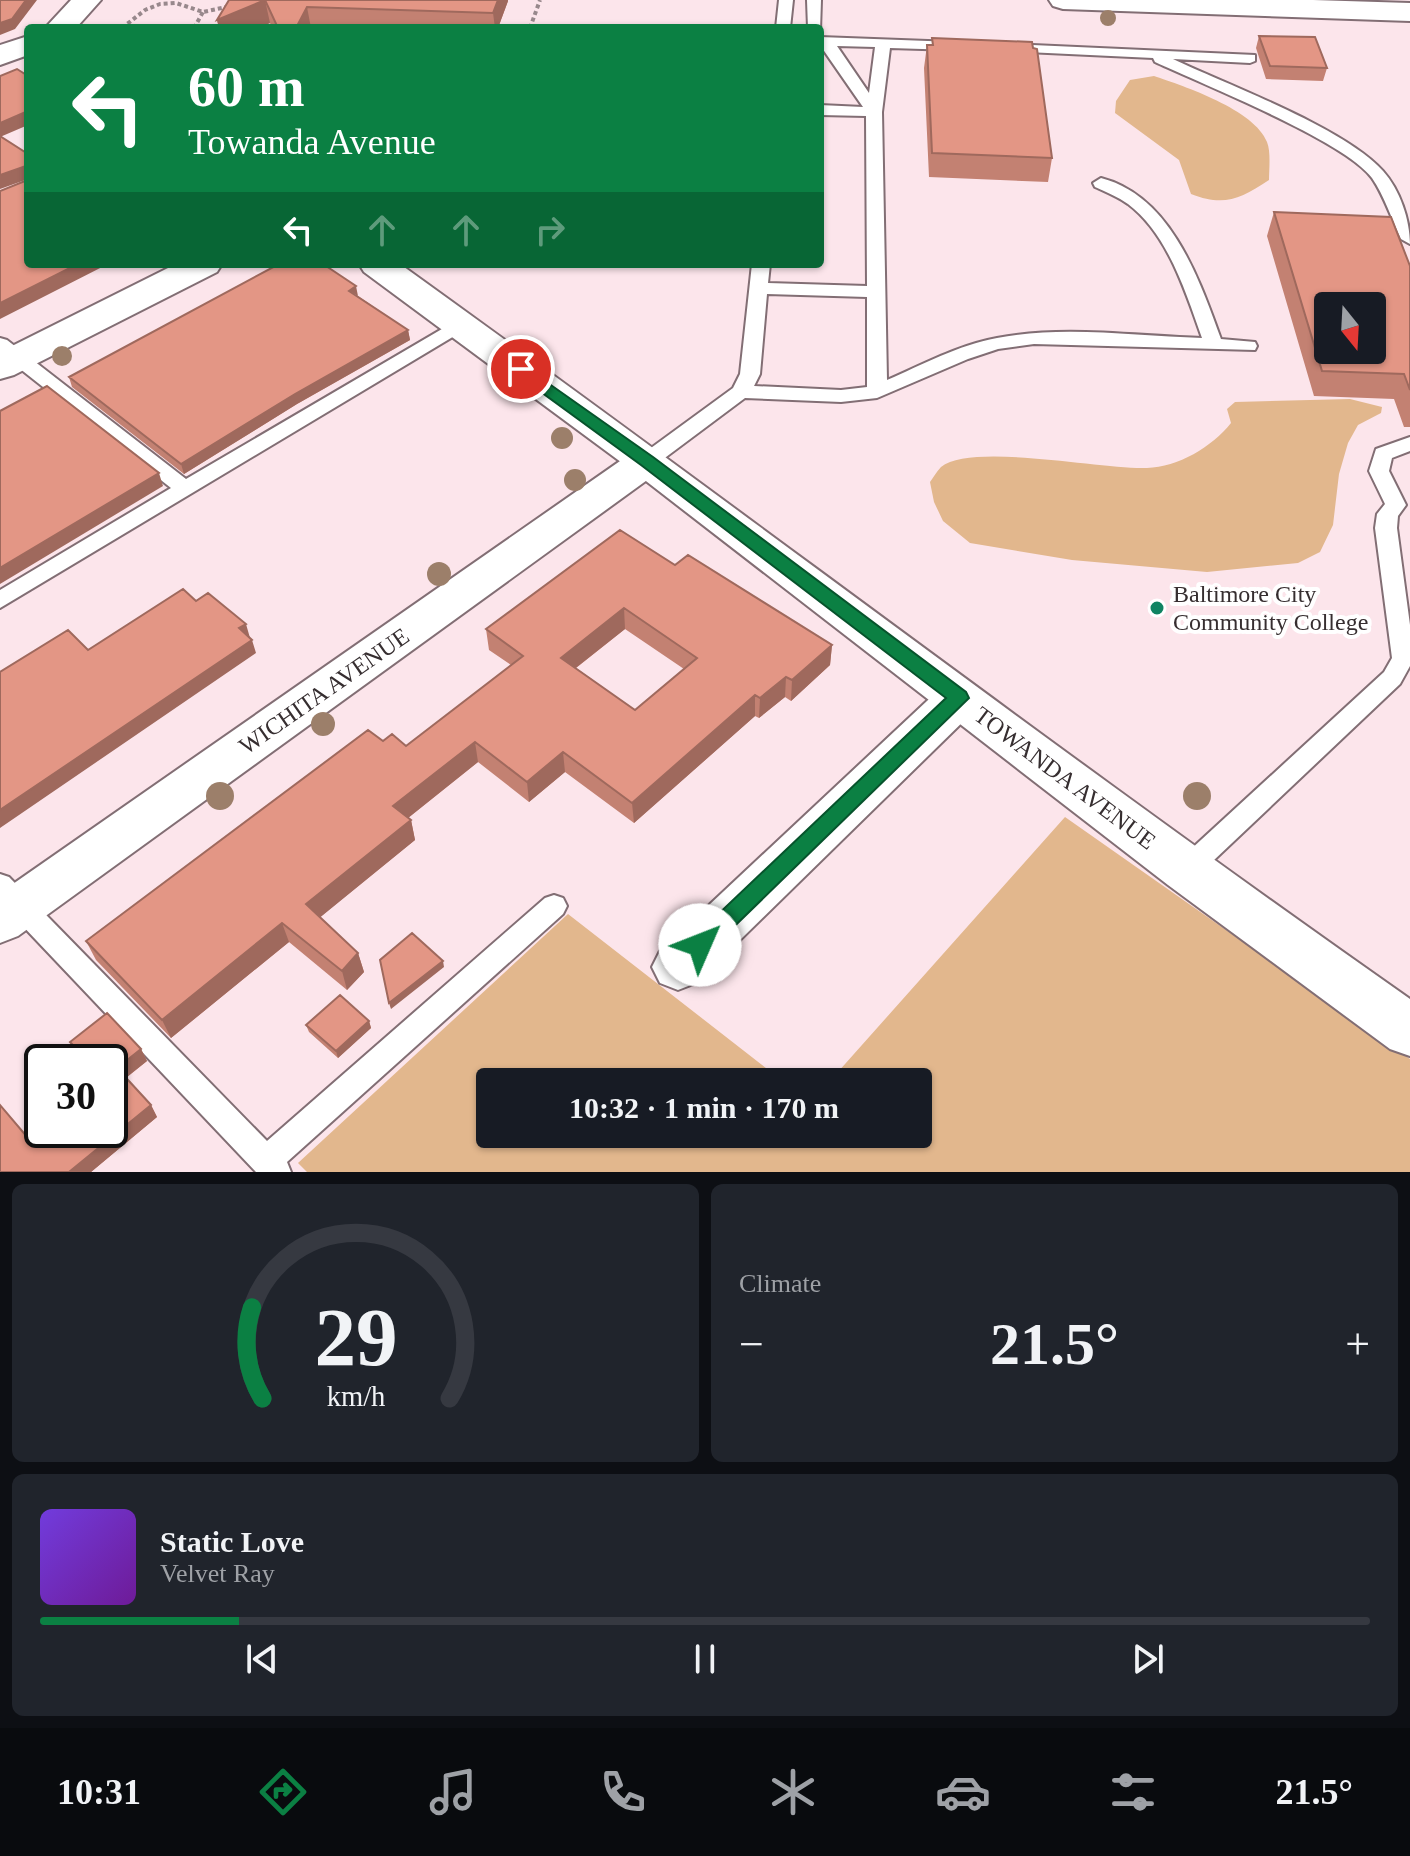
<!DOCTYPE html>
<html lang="en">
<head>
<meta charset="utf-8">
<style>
	:root { --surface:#171b24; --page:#20242c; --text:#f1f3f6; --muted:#9ea1a6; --line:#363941; --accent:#0b8043 }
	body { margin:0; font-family:"Times New Roman",serif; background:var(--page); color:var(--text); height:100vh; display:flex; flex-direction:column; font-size:30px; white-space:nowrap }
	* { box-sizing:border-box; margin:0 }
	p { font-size:26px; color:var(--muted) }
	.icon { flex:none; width:44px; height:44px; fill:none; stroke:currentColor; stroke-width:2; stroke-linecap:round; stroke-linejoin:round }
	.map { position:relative; height:1172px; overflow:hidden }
	.sheet { display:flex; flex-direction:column; gap:12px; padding:12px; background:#0d0f14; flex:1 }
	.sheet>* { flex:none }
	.banner { position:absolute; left:24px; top:24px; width:800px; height:244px; border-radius:8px; box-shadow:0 2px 6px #0004; background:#0b8043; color:#fff; overflow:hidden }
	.needle { width:52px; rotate:162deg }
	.tools { position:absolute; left:1314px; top:292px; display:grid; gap:16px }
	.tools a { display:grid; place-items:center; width:72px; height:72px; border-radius:8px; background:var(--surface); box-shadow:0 2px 6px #0004; font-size:40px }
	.speed { position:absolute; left:24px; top:1044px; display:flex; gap:16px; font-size:40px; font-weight:700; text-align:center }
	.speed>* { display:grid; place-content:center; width:104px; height:104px; border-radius:50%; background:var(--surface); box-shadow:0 2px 6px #0004; line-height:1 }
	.speed .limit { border:4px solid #111; border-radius:12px; background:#fff; color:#111 }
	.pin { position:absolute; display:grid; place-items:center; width:68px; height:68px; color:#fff; margin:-34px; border:4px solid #fff; border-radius:50%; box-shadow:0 2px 8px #0007 }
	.me { position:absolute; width:88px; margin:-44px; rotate:46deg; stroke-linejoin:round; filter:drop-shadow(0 0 6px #0008) }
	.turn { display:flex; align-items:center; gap:28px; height:168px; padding:0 32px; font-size:36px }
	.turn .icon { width:104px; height:104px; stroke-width:2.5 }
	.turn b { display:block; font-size:56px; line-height:68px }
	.lanes { display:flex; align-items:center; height:76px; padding:0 32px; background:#0003; justify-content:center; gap:40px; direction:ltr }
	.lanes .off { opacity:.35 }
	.big { font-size:60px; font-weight:700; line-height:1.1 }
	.sheet .tile { flex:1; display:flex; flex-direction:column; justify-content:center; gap:12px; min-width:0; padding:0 28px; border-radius:12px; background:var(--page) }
	.sheet .dial { align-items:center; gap:0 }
	.dial svg { height:208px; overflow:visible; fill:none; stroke:var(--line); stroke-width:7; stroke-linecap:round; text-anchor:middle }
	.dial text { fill:var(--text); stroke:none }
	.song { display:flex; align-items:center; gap:24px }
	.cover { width:96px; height:96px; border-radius:12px; background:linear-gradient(135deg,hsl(260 70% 55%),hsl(280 70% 35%)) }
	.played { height:8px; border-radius:4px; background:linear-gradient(90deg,var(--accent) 15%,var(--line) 15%) }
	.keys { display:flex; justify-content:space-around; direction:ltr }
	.heat { display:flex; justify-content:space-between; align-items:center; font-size:44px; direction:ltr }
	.sheet .tiles { flex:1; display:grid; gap:12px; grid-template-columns:1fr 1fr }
	.tile:last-child { grid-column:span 2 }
	.trip { position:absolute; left:476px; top:1068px; width:456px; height:80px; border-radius:8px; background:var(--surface); box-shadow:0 2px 6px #0004; font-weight:700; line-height:80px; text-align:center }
	.menu { display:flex; height:128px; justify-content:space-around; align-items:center; background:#090b0e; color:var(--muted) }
	.menu .icon { width:56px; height:56px }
	.menu .current { color:var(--accent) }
	.menu b { font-size:36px; color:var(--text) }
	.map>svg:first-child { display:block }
	.green { fill:#e2b78d }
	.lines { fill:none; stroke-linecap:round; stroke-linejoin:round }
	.service-casing { stroke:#826e74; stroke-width:4 }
	.minor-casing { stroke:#826e74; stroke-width:4 }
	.tertiary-casing { stroke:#826e74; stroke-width:4 }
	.primary-casing { stroke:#826e74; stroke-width:4 }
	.path { stroke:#98888c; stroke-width:4; stroke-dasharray:4 3; stroke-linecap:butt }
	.service { fill:#fff; fill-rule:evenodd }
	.minor { fill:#fff; fill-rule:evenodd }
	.tertiary { fill:#fff; fill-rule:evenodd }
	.primary { fill:#fff; fill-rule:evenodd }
	.tree { fill:#9c7f6a }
	.wall { fill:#c38172; fill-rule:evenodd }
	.shaded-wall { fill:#9f695d }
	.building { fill:#e39685; stroke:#9f695d; stroke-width:2; fill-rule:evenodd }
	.route { fill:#0b8043; stroke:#07532c; stroke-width:2 }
	.poi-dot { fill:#108362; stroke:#fff; stroke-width:3 }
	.labels { text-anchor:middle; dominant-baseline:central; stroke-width:8; stroke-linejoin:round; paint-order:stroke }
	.poi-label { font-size:24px; fill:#362e30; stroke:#fff; text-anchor:start }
	.street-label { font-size:24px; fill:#362e30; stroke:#fff }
</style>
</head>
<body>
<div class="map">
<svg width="1410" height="1172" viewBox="0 0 1410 1172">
	<rect width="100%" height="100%" fill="#fce5eb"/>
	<path class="green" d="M 1154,76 C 1184,86 1255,110 1267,142 C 1271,152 1269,169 1269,180 C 1240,199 1224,207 1191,194 L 1179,160 L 1115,113 L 1116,101 L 1130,80 Z
		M 1350,399 L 1382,407 L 1381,413 L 1358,425 L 1348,443 L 1339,474 L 1333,525 L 1320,552 L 1298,563 L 1207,572 L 1072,560 L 970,543 L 943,521 L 934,502 L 930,482 C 933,478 937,471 941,467 C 972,442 1104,470 1147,468 C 1178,467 1212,447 1231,423 L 1227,409 L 1235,402 Z
		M 1065,817 L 1410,1059 L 1410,1172 L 307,1172 L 298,1163 L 568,914 L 784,1082 L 490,1082 L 490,1134 L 918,1134 L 918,1082 L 829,1082 Z"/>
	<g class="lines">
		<defs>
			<path id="service" d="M 779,0 L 793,0 L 790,28 L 776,28 Z
				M 807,0 L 821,0 L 820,31 L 820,28 L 808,28 Z
				M 820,37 L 955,42 L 962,46 L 955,50 L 890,48 L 882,112 L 887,380 C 922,365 958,345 997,338 C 1063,325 1135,336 1202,338 C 1186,293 1168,234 1128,204 C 1118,197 1106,192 1095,187 L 1093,183 L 1101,178 C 1171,196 1199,279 1221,339 L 1255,342 L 1257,346 L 1255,350 L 1034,344 L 998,349 L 968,359 L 877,398 L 841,402 L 745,398 L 654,466 L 640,466 L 637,461 L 640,456 L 733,388 L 740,374 L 752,264 L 770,264 L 768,283 L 867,286 L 866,116 L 820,115 L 820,105 L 863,107 L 820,45 ZM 837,46 L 875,47 L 869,93 ZM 767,294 L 867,297 L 867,387 L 841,390 L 754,386 L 760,374 Z
				M 1009,44 L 1255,55 L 1255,61 L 1250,63 L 1173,59 C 1228,85 1345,128 1383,171 C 1400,190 1410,220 1410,244 L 1401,239 C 1392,220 1384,195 1372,178 C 1345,141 1202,84 1155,62 L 1153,58 L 1004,51 L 1004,45 Z
				M 459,319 L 466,321 L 468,325 L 466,329 L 0,608 L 0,590 L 171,488 L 0,353 L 0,338 L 7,340 L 186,479 Z
				M 1410,437 L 1410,451 L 1392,458 L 1389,471 L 1406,505 L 1398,516 L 1397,528 L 1410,625 L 1410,666 L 1400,684 L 1195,878 L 1186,881 L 1177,878 L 1173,870 L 1177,862 L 1384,672 L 1392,658 L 1375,528 L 1377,514 L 1385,504 L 1369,471 L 1376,449 Z
				M 0,874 L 9,877 L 267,1141 L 545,898 L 554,895 L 563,898 L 567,906 L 563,914 L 287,1162 L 291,1172 L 256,1172 L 0,902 Z"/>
			<path id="minor" d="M 647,448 L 661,452 L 666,461 L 661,470 L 18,936 L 0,943 L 0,893 L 633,452 Z
				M 959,681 L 975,686 L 981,698 L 975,710 L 696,983 L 678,990 L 660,983 L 652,967 L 660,951 L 943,686 Z"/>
			<path id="tertiary" d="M 71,0 L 101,0 L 76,28 L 45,28 Z
				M 28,36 L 28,55 L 0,65 L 0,45 Z
				M 176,264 L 222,264 L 217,272 L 14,375 L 0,379 L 0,352 Z
				M 359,264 L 400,264 C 738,507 1069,760 1410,999 L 1410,1056 L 1390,1049 L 1168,885 L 633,471 L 364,272 Z"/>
			<path id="primary" d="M 1049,0 L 1313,0 L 1410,3 L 1410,21 L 1063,9 L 1053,6 Z"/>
		</defs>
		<use href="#service" class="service-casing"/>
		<use href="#minor" class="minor-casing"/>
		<use href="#tertiary" class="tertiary-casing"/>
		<use href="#primary" class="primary-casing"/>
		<path class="path" d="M 122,28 L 145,10 L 160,4 L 176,3 L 203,12 L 231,6
			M 194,28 L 203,12
			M 530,28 L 540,0"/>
		<use href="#service" class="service"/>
		<use href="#minor" class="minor"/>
		<use href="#tertiary" class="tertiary"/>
		<use href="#primary" class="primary"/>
	</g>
	<g class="tree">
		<circle cx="1108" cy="18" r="8"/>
		<circle cx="62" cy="356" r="10"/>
		<circle cx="562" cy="438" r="11"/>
		<circle cx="575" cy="480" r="11"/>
		<circle cx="439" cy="574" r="12"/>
		<circle cx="323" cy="724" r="12"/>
		<circle cx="220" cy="796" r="14"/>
		<circle cx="1197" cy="796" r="14"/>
	</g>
	<path class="wall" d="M 229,0 L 508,0 L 508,1 L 498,28 L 272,28 L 270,23 L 258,28 L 219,28 L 217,20 Z
		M 1259,36 L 1327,68 L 1323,81 L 1266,79 L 1256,48 Z
		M 932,38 L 1052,158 L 1048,182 L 929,177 L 924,68 L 927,45 L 932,45 Z
		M 1274,212 L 1410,266 L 1410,427 L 1404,427 L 1394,399 L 1314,396 L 1267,236 Z
		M 358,296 L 408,330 L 410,340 L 297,404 L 184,474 L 72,387 L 69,377 Z
		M 675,565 L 832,645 L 830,665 L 791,701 L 785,697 L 759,718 L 755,716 L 634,823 L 565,772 L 529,802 L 478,762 L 408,818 L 411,820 L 415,840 L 320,917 L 358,953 L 364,972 L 347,990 L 289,942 L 171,1038 L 96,960 L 86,941 L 383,741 L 406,746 L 511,665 L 489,650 L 486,629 ZM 625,629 L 684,669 L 635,710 L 576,668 Z
		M 369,1021 L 371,1028 L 338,1058 L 309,1032 L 306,1025 Z
		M 70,1042 L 141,1049 L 147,1061 L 126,1078 L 151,1105 L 157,1117 L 91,1172 L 0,1172 L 28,1138 L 110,1130 L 110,1062 L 84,1062 L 78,1054 Z"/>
	<path class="shaded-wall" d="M 26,0 L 37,0 L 15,29 L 0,35 L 0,23 Z
		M 265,0 L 270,23 L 258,28 L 219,28 L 217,20 Z
		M 498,0 L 508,0 L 508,1 L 498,28 L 495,28 L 493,13 Z
		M 307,7 L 311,28 L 296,28 Z
		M 28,111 L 28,125 L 0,137 L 0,123 Z
		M 26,166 L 28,179 L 0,189 L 0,175 Z
		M 78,264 L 108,264 L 0,319 L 0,303 Z
		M 356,286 L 358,296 L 349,291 Z
		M 408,330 L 410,340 L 297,404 L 184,474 L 181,464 L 295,394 Z
		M 159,473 L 163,486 L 0,584 L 0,568 Z
		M 624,608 L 625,629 L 563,678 L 561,658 Z
		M 246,624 L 250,638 L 239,628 Z
		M 252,640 L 256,653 L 0,828 L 0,810 Z
		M 832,645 L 830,665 L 791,701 L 792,680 Z
		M 786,677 L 785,697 L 759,718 L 760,698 Z
		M 755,695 L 755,716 L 634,823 L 632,803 Z
		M 475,742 L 478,762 L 398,826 L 393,806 Z
		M 563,752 L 565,772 L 529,802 L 527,782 Z
		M 411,820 L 415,840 L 312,924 L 306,904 Z
		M 282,923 L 289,942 L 171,1038 L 162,1020 Z
		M 358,953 L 364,972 L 347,990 L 342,971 Z
		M 443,961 L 444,967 L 391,1009 L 389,1003 Z
		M 369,1021 L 371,1028 L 338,1058 L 336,1051 Z
		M 141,1049 L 147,1061 L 123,1080 L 117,1068 Z
		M 151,1105 L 157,1117 L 91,1172 L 69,1172 Z"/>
	<path class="building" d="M 0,0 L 26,0 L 12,19 L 0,23 Z
		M 229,0 L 265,0 L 217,20 Z
		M 265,0 L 498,0 L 493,13 L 307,7 L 296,28 L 278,28 Z
		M 1259,36 L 1315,37 L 1327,68 L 1270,66 Z
		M 932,38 L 1032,42 L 1033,48 L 1037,49 L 1052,158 L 932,153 L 927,45 L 933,45 Z
		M 17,69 L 28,76 L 28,111 L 0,123 L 0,76 Z
		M 0,136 L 28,154 L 28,264 L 78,264 L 0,303 L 0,191 L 25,181 L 26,166 L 0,175 Z
		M 1274,212 L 1391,217 L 1410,266 L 1410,390 L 1404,374 L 1322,371 ZM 1328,306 L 1372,306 L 1372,350 L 1328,350 Z
		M 279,264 L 323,264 L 356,286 L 349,291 L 408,330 L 295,394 L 181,464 L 69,377 Z
		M 47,386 L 159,473 L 0,568 L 0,411 Z
		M 620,530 L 675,565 L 688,555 L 832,645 L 792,680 L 786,677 L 760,698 L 755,695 L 632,803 L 563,752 L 527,782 L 475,742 L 393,806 L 411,820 L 306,904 L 358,953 L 342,971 L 282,923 L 162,1020 L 86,941 L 368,730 L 383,741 L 392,734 L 406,746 L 523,656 L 486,629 ZM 624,608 L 697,658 L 635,710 L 561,658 Z
		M 183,589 L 196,601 L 208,593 L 246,624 L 239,628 L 252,640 L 0,810 L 0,672 L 68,630 L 88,650 Z
		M 412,933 L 443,961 L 389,1003 L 380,960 Z
		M 340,995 L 369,1021 L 336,1051 L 306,1025 Z
		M 107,1013 L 141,1049 L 117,1068 L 151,1105 L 69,1172 L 0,1172 L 0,1105 L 28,1138 L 42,1127 L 42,1130 L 110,1130 L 110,1062 L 89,1062 L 70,1042 Z"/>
	<path class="route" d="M 521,364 L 653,457 L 966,692 L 969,698 L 708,952 L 700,955 L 693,952 L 689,945 L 693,938 L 946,698 L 641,465 L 515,373 L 513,369 Z"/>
	<circle class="poi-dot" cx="1157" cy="608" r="8"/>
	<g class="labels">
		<g class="poi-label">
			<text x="1173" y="594">Baltimore City<tspan x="1173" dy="28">Community College</tspan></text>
		</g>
		<g class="street-label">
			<text transform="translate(324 691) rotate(-35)">WICHITA AVENUE</text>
			<text transform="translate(1065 778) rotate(37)">TOWANDA AVENUE</text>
		</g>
	</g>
</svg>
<div class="tools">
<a><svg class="needle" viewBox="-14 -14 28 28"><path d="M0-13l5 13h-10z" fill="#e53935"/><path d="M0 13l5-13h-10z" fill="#9ea1a6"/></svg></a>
</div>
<div class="speed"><div class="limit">30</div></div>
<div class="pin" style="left:521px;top:369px;background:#d93025"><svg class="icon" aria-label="arrive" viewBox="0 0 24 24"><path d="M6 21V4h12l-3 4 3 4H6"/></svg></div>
<svg class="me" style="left:700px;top:945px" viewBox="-20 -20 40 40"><circle r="19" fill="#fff"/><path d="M0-13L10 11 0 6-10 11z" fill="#0b8043"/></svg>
<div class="trip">10:32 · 1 min · 170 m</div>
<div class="banner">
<div class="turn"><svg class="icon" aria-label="left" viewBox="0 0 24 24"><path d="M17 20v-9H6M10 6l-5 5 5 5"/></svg><div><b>60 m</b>Towanda Avenue</div></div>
<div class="lanes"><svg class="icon" aria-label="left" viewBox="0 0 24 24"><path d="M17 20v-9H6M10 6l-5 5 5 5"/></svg><svg class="icon off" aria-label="ahead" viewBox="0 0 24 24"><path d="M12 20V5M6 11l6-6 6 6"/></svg><svg class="icon off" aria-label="ahead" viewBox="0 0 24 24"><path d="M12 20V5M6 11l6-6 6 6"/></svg><svg class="icon off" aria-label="right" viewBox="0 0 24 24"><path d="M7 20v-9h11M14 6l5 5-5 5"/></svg></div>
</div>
</div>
<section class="sheet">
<div class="tiles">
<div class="tile dial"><svg viewBox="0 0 100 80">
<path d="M14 69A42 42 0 1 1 86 69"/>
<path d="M14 69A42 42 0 0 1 10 34" stroke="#0b8043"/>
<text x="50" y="56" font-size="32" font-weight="700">29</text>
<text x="50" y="72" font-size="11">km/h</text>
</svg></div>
<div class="tile"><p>Climate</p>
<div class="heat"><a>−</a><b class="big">21.5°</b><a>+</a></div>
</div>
<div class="tile">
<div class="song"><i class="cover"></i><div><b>Static Love</b><p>Velvet Ray</p></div></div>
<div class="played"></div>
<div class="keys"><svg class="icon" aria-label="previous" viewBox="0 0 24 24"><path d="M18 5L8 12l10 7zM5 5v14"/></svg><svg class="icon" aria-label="pause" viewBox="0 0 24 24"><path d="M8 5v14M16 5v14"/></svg><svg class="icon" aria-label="next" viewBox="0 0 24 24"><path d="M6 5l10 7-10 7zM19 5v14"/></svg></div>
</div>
</div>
</section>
<nav class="menu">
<b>10:31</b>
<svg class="icon current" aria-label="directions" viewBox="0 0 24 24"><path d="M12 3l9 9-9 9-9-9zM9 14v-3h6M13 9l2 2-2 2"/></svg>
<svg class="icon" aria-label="music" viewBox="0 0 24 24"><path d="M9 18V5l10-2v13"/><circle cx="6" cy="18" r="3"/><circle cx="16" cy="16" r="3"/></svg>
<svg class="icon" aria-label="phone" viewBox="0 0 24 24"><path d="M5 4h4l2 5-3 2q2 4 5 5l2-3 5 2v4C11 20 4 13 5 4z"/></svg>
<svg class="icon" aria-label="climate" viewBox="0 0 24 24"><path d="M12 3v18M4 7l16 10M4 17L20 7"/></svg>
<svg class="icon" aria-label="car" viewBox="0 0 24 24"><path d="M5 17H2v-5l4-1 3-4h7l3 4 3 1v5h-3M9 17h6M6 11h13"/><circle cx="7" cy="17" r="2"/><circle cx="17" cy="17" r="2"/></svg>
<svg class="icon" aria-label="filters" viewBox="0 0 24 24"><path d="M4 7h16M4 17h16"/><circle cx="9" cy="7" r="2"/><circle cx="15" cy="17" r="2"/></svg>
<b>21.5°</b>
</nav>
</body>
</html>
